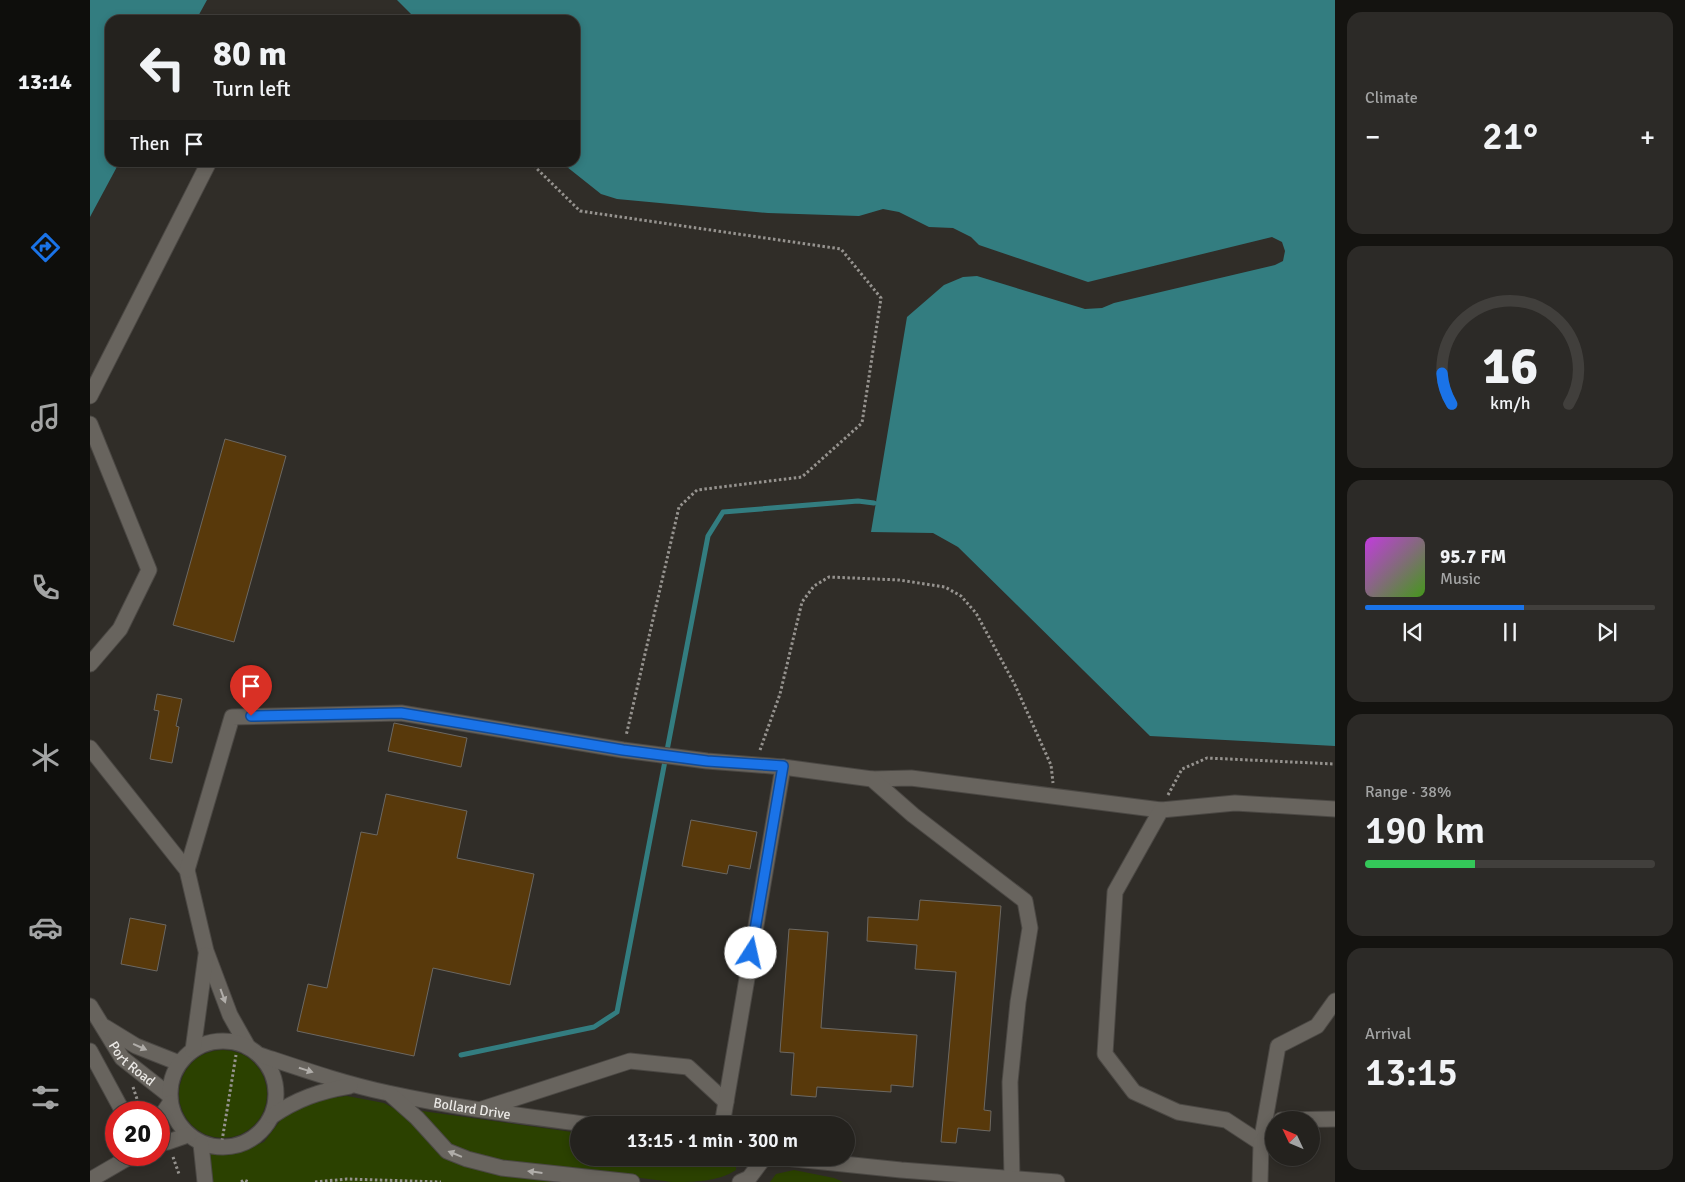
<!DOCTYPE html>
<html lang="en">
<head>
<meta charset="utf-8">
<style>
	:root { --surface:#24221e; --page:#2c2a27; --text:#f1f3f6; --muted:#a3a4a4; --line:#413f3c; --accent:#1a73e8 }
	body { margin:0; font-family:Signika,sans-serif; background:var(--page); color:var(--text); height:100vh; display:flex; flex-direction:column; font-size:19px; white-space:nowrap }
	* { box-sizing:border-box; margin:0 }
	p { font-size:16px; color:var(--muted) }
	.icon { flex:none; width:28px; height:28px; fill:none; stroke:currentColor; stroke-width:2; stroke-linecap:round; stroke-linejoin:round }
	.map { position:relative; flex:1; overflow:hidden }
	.sheet { display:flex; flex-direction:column; gap:12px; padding:12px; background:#141310; width:350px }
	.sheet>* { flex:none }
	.hud { position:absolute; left:15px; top:15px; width:475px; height:152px; border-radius:15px; box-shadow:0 2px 8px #0003,0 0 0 1px var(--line); background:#24221e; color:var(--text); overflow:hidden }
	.needle { width:32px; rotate:314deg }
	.buttons { position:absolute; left:1175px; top:1111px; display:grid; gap:10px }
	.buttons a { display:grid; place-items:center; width:55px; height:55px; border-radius:50%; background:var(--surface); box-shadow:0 2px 8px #0003,0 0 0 1px var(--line); font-size:25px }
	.speed { position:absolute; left:15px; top:1101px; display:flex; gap:10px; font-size:25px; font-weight:700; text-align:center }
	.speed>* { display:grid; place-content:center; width:65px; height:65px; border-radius:50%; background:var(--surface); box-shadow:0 2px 8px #0003,0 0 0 1px var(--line); line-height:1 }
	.speed .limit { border:8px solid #d22; background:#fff; color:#111 }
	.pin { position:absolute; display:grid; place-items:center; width:42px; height:42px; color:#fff; margin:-51px -21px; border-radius:50% 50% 50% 0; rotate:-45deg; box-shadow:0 0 5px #0007 }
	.pin .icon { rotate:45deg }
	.me { position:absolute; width:55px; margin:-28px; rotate:10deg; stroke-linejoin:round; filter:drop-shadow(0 0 4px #0008) }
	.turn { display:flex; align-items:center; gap:18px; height:105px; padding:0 25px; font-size:22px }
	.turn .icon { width:65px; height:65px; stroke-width:2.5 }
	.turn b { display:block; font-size:35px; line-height:42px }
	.then { display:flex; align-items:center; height:48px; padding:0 25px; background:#0003; gap:10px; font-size:19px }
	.big { font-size:38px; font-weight:600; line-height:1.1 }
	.sheet .card { flex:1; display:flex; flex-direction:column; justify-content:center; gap:8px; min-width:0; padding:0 18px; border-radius:15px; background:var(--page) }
	.sheet .dial { align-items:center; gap:0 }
	.dial svg { height:130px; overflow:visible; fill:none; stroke:var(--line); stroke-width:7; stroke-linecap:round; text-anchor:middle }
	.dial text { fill:var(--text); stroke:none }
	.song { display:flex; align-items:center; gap:15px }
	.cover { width:60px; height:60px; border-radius:8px; background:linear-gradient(135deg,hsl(290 70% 55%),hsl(100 70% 35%)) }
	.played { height:5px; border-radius:2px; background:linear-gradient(90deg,var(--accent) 55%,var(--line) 55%) }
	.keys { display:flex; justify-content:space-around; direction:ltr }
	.heat { display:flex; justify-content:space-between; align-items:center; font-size:28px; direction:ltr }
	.charge { height:8px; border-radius:4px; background:linear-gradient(90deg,#34c759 38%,var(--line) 0) }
	.trip { position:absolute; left:480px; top:1116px; width:285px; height:50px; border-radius:25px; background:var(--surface); box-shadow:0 2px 8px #0003,0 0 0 1px var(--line); font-weight:600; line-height:50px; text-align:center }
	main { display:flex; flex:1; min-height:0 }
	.dock { display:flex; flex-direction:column; width:90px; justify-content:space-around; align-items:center; background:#0e0e0c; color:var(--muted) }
	.dock .icon { width:35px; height:35px }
	.dock .selected { color:var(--accent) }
	.dock b { font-size:22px; color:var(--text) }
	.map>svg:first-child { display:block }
	.green { fill:#2b4100 }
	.water { fill:#337d80 }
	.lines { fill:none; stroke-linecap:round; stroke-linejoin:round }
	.stream { stroke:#337d80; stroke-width:5 }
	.building { fill:#58390b; stroke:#6c6862 }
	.minor-casing { stroke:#4b4844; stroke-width:17 }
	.path { stroke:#96938f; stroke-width:3; stroke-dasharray:2.5 2.5; stroke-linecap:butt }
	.minor { stroke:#68645e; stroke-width:15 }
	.oneway { fill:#b0ada9 }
	.route-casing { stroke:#114b97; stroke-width:12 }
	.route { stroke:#1a73e8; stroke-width:9 }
	.labels { text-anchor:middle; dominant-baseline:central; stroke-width:5; stroke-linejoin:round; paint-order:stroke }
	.street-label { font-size:14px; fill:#ebe9e6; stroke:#302d28 }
</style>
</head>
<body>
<main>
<nav class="dock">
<b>13:14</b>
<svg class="icon selected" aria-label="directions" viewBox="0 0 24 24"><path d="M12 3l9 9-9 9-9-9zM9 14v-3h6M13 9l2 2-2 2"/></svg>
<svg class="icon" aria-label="music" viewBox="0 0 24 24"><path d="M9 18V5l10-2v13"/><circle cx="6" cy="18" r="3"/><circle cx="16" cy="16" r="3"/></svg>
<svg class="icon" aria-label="phone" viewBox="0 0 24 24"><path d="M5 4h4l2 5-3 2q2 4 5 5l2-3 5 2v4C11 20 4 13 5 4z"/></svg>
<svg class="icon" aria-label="climate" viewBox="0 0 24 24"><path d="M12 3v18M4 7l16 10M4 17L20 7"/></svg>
<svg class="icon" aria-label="car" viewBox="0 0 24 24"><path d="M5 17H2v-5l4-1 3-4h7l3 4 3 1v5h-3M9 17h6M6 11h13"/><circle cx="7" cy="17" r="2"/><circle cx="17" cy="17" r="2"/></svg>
<svg class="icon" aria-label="filters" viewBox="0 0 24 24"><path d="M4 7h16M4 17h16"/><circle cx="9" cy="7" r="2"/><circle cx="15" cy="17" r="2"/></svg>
</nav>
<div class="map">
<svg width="1245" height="1182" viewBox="0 0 1245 1182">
	<rect width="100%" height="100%" fill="#302d28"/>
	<path class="green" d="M89 1094a44 44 0 1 1 88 0a44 44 0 1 1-88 0Z
		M 257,1096 L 294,1103 L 316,1115 L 353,1158 L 373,1166 L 489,1182 L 120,1182 L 108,1151 L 144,1154 L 174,1142 L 193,1117 L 218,1101 Z
		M 325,1110 L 489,1133 L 489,1158 L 643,1158 L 646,1161 L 646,1170 C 628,1182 604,1182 582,1182 L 380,1156 L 363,1146 Z
		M 704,1170 L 744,1178 L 753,1182 L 680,1182 L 686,1174 Z"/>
	<path class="water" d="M 0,0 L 117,0 L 106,20 L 20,20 L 20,162 L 29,163 L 0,217 Z
		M 307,0 L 1245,0 L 1245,746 L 1060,736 L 868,547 L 843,533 L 781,532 L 817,317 L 854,285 L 873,277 L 887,276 L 995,309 L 1012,308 L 1024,303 L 1185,265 L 1193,261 L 1195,251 L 1192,242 L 1182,237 L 998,282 L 889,245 L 881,237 L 863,228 L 839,227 L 809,212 L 793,209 L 769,216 L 678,213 L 527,199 L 511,194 L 472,163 L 485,162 L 485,20 L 327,20 Z"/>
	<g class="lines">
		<path class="stream" d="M 371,1055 L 504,1027 L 527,1012 L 618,536 L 633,512 L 768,501 L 784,503"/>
	</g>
	<path class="building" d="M 135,439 L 196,456 L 144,642 L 83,625 Z
		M 67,694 L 92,699 L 86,726 L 89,727 L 82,763 L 60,759 L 69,711 L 64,710 Z
		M 304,723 L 377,738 L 371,767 L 298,751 Z
		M 296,794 L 377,811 L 367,858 L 444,874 L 420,985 L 343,968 L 324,1056 L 207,1031 L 218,984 L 237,988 L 271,832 L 287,835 Z
		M 601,820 L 667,832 L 660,869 L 639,865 L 637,874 L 592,866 Z
		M 830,900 L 911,906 L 894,1110 L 901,1111 L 900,1131 L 868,1128 L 866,1143 L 851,1142 L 866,972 L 825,969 L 827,945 L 777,941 L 778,917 L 828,920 Z
		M 40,918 L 76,925 L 67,971 L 31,964 Z
		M 699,929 L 738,932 L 731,1028 L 827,1035 L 823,1087 L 801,1085 L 801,1092 L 727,1087 L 726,1097 L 701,1095 L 704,1053 L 690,1052 Z"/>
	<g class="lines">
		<defs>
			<g id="minor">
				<path d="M 0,396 L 119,162"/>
				<path d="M 0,424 L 59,570 L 30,629 L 0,664"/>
				<path d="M 0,748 L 97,870 L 116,951 L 140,1015 L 158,1047"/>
				<path d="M 782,779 L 821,778 L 1071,810 L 1145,803 L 1245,809"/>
				<path d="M 1071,810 L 1025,892 L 1015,1054 L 1044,1092 L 1088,1112 L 1136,1120 L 1171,1143 L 1188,1046 L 1227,1026 L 1245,1001"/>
				<path d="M 97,870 L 142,717 L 311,713 L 533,750 L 617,761 L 693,767 L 782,779 L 823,815 L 935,901 L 940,928 L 928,1002 L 920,1082 L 922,1179"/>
				<path id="s1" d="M 0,1006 L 32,1058 L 79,1095"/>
				<path d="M 15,1027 L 46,1046 L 89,1063"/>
				<circle cx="133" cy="1094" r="53"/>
				<path d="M 103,1050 L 116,955"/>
				<path d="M 0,1051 L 33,1112"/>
				<path id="s2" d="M 170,1055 C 212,1069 255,1084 298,1093 C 366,1108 434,1116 502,1125"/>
				<path d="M 300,1094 L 327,1118 L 357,1151 L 377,1159 L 412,1168 L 542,1182"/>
				<path d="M 392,1109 L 540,1061 L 598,1067 L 636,1102"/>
				<path d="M 182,1116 C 207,1099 230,1091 260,1086"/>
				<path d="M 69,1119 L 80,1103"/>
				<path d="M 1191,1120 L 1245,1119"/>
				<path d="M 632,1125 L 693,767"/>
				<path d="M 69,1143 L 78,1142 L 98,1135"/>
				<path d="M 111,1144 L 115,1182"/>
				<path d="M 695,1158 L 811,1170 L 967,1182"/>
				<path d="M 0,1180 L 43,1155"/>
				<path d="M 650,1182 L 659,1178 L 674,1158"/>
				<path d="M 1170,1182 L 1171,1143 L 1177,1136"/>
			</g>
		</defs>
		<use href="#minor" class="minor-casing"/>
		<path class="path" d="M 440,162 L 490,211 L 751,249 L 791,298 L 772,423 L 712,477 L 607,490 L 589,507 L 536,736
			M 670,750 L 690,694 L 712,602 L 724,586 L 739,577 L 809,580 L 855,587 L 871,596 L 886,613 L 925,685 L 961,765 L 963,783
			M 1078,795 L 1092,769 L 1117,758 L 1245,764
			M 43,1087 L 48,1102 L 56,1112
			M 132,1141 L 146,1055
			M 83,1157 L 89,1174
			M 151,1182 L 154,1180 L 159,1182
			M 225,1182 L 257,1179 L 351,1182"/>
		<use href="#minor" class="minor"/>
	</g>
	<defs><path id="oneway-solid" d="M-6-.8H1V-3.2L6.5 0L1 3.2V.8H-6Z" transform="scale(1.25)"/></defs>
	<g class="oneway">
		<use href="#oneway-solid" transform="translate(133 996) rotate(70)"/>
		<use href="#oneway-solid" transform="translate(50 1047) rotate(24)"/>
		<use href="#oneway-solid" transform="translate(216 1070) rotate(18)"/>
		<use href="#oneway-solid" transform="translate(365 1154) rotate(-158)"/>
		<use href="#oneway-solid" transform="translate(445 1172) rotate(-173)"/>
	</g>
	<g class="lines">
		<defs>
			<path id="route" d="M 161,716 L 311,713 L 533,750 L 617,761 L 693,766 L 661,953"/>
		</defs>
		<use href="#route" class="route-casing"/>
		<use href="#route" class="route"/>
	</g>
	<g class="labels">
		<g class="street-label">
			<text stroke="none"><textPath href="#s1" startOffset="72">Port Road</textPath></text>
			<text stroke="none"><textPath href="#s2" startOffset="219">Bollard Drive</textPath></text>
		</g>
	</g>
</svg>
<div class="buttons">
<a><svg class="needle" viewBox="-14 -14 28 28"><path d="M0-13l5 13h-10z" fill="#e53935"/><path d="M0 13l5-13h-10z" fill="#a3a4a4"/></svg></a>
</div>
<div class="speed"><div class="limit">20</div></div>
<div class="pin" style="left:161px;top:716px;background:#d93025"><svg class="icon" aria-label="arrive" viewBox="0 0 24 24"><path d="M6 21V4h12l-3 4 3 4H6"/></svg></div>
<svg class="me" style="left:661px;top:953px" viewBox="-20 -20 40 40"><circle r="19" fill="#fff"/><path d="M0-13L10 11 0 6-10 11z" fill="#1a73e8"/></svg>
<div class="trip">13:15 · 1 min · 300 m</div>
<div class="hud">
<div class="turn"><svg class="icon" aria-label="left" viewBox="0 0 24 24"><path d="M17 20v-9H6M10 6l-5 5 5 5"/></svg><div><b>80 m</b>Turn left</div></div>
<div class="then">Then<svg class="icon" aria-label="arrive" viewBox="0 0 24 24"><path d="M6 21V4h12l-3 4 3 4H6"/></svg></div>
</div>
</div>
<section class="sheet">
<div class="card"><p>Climate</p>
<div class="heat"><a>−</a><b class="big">21°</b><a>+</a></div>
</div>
<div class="card dial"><svg viewBox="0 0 100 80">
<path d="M14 69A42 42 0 1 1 86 69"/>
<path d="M14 69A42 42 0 0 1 8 50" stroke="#1a73e8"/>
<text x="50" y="56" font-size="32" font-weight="700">16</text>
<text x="50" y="72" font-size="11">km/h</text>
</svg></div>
<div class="card">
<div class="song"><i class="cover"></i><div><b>95.7 FM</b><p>Music</p></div></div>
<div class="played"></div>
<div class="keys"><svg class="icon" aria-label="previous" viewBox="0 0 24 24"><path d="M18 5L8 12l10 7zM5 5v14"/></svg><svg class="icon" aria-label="pause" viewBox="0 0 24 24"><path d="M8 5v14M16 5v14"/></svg><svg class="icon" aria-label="next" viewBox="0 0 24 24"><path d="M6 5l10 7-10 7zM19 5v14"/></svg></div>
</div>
<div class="card"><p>Range · 38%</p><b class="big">190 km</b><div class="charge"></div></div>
<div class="card"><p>Arrival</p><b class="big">13:15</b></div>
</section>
</main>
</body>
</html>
